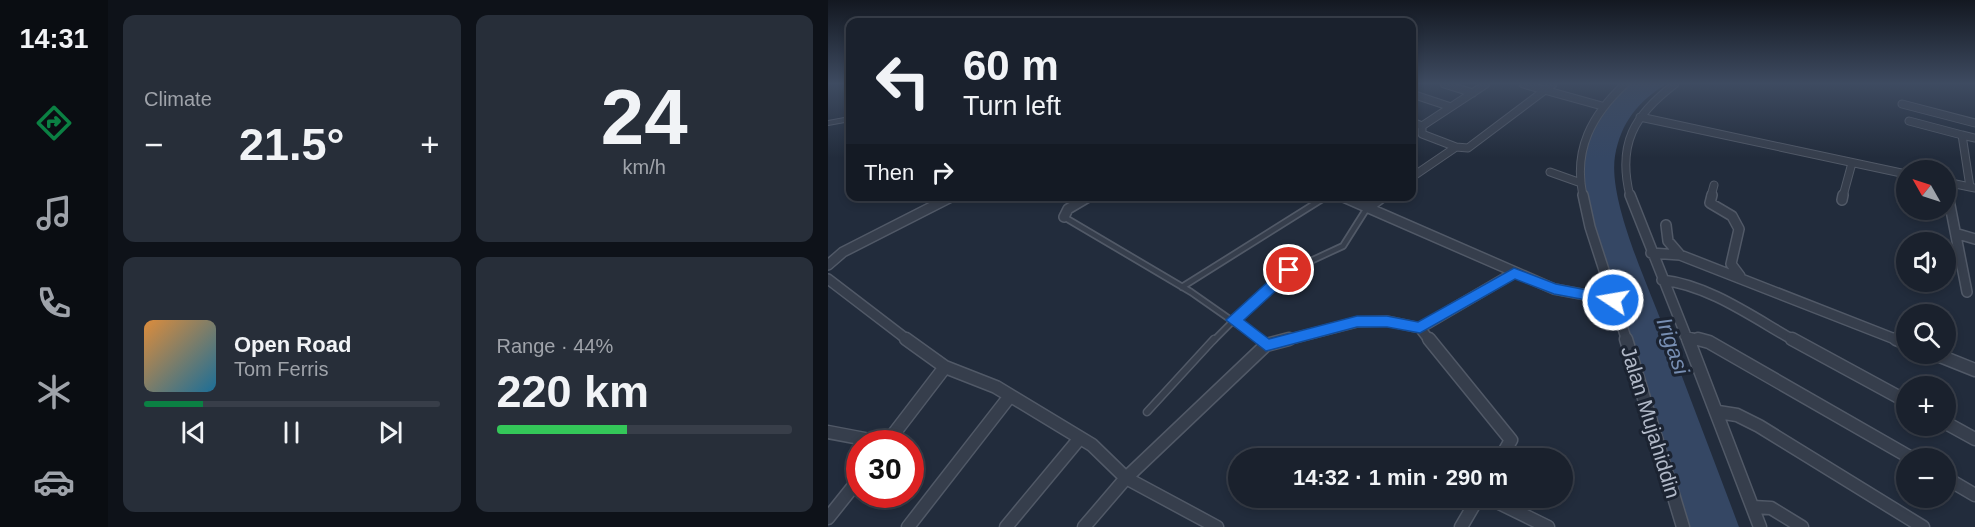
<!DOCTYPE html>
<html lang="en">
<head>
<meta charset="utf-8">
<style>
	:root { --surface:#1a212d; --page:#272e39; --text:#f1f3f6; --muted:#9fa3aa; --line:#383e49; --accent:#0b8043 }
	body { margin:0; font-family:Arial,sans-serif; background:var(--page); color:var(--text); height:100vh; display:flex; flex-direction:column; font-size:22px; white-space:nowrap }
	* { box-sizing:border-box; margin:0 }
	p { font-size:20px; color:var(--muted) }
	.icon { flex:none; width:33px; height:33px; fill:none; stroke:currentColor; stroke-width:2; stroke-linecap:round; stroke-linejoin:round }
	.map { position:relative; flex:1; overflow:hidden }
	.sheet { display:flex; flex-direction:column; gap:15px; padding:15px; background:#0e1219; width:720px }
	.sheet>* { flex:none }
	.banner { position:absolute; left:18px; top:18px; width:570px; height:183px; border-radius:12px; box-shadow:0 3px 9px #0003,0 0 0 2px var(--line); background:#1a212d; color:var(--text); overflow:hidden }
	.needle { width:39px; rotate:309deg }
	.controls { position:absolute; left:1068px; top:160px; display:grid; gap:12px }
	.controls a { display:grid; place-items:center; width:60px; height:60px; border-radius:50%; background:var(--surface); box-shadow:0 3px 9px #0003,0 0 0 2px var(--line); font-size:30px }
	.speed { position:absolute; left:18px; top:430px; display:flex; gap:12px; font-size:30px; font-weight:700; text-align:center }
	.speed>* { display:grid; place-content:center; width:78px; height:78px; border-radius:50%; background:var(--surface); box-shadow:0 3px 9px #0003,0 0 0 2px var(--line); line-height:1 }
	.speed .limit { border:9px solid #d22; background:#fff; color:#111 }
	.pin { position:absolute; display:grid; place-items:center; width:51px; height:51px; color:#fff; margin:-26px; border:3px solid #fff; border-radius:50%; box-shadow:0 2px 6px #0007 }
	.me { position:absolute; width:66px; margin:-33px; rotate:282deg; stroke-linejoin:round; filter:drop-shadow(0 0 4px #0008) }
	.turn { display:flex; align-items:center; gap:21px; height:126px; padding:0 18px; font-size:27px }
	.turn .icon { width:78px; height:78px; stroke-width:2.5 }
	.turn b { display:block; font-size:42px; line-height:51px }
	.then { display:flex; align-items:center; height:57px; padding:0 18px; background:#0003; gap:12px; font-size:22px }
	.big { font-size:45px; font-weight:700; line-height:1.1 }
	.sheet .card { flex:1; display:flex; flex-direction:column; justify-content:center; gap:9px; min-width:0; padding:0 21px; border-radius:12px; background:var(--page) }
	.sheet .dial { align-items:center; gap:0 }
	.dial b { font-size:78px; line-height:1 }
	.song { display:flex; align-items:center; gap:18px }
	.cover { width:72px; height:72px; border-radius:9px; background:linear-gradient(135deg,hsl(30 70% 55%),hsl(200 70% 35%)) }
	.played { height:6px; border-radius:3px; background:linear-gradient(90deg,var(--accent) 20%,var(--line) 20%) }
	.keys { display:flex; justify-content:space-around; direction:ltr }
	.heat { display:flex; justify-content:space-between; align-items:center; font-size:33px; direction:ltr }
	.charge { height:9px; border-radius:4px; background:linear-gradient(90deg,#34c759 44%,var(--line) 0) }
	.sheet .tiles { flex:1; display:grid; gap:15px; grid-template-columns:repeat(2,1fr) }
	.trip { position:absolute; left:400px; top:448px; width:345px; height:60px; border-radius:30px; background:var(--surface); box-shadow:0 3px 9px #0003,0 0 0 2px var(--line); font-weight:700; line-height:60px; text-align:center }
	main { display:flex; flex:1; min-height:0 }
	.menu { display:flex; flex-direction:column; width:108px; justify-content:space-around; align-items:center; background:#0a0d12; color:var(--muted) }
	.menu .icon { width:42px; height:42px }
	.menu .on { color:var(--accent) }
	.menu b { font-size:27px; color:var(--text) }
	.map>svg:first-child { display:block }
	.water { fill:#354764 }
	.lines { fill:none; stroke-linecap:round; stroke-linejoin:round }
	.service-far2-casing { stroke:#515967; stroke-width:6 }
	.service-far1-casing { stroke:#515967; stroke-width:8 }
	.service-casing { stroke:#515967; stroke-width:9 }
	.minor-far2-casing { stroke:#515967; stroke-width:9 }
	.minor-far1-casing { stroke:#515967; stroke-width:12 }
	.minor-casing { stroke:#515967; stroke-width:15 }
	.service-far2 { stroke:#363e4c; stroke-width:4 }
	.service-far1 { stroke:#363e4c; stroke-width:4.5 }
	.service { stroke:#363e4c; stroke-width:6 }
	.minor-far2 { stroke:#363e4c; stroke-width:7 }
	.minor-far1 { stroke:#363e4c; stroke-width:9 }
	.minor { stroke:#363e4c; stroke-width:12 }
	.route { fill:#1a73e8; stroke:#114b97; stroke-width:1.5 }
	.labels { text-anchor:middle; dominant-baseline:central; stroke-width:6; stroke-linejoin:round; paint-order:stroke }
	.street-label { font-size:21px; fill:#b1b9c8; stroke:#1b2331 }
	.water-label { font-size:22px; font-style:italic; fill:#778eb2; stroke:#1b2331 }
</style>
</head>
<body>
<main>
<nav class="menu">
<b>14:31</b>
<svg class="icon on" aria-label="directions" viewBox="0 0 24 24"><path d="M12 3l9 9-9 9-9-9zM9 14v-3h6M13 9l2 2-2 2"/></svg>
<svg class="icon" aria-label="music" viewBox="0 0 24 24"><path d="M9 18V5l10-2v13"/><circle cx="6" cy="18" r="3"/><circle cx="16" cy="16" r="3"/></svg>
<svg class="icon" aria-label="phone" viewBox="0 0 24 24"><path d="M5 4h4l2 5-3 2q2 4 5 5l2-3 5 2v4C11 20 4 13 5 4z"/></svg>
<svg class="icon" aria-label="climate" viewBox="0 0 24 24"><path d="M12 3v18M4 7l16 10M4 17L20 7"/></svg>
<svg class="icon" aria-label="car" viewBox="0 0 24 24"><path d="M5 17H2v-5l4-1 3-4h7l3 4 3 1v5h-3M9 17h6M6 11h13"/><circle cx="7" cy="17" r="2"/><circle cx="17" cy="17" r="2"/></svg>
</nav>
<section class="sheet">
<div class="tiles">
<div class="card"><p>Climate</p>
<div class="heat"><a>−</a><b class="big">21.5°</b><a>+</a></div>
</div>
<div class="card dial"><b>24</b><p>km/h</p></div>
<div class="card">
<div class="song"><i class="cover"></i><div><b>Open Road</b><p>Tom Ferris</p></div></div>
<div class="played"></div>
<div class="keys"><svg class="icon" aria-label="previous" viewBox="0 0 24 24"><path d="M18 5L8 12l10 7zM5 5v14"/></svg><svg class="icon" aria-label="pause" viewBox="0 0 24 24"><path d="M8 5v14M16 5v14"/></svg><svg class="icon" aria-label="next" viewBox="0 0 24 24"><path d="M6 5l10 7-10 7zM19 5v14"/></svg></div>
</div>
<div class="card"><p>Range · 44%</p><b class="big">220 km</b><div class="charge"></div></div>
</div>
</section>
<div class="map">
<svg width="1147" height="527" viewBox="0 0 1147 527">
	<rect width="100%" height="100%" fill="#222c3c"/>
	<path class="water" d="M 802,84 L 838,84 C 810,102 793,122 787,156 C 780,200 819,283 835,326 C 860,393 886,460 911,527 L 860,527 L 764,226 C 750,164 750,127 802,84 Z"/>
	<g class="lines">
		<defs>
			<path id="service-far2" d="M 0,123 L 22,119"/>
			<path id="service-far1" d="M 236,217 L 363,292 L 433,341
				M 354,287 L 499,196
				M 385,341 L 423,303 L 461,271 L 515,246 L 539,208"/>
			<path id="service" d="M 431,339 L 436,343
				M 319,412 L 386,339"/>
			<path id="minor-far2" d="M 616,84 L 645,93
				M 695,84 L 774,106
				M 584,94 L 623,107
				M 1074,104 L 1147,123
				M 812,117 L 1078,174
				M 1081,121 L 1134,135
				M 584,122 L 594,126 L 594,134 L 628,147
				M 594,126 L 658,84
				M 1147,138 L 1134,135 L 1142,187 L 1147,188
				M 722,172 L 753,183
				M 584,177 L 628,147 L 640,148 L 725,84
				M 1118,182 L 1142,187
				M 1118,185 L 1121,196
				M 755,196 C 745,149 764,115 797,84
				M 802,196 C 789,144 806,115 847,84
				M 883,196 L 886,185
				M 1015,196 L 1024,163"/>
			<path id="minor-far1" d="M 755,195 L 762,227 L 799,341
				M 802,195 L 860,341
				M 884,195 L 882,203 L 904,216 L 911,229 L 903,264 L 912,276
				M 1120,195 L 1139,292
				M 513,196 L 726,289 L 785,300
				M 1014,200 L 1015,195
				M 540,208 L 556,196
				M 236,217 L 240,209 L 262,196
				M 838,225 L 840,241 L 852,255
				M 1130,234 L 1147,239
				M 823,253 L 852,255 L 1072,341
				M 0,265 L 15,252 L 125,196
				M 0,279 L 81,341
				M 834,280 C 881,285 926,318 967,341
				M 857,336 L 876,341
				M 455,341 L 529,322 L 559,321 L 592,328
				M 602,341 L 592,328 L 686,273"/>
			<path id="minor" d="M 78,339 L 117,367 L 168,387 L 264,445 L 298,478 L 389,527
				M 601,339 L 683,440 L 672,459
				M 798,339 L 855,527
				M 860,339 L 932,527
				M 870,339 L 881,342 L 1085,459
				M 964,339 L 1078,401
				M 1068,339 L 1078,343
				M 1107,354 L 1147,370
				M 890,412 L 909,415 L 931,426 L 1095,527
				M 1118,423 L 1147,439
				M 0,432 L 58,443
				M 58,444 L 117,367
				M 1118,478 L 1147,495
				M 661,498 L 720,527
				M 925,507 L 943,508 L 974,527
				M 0,518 L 32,478
				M 80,527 L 182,396
				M 178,527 L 252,438
				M 256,527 L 298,478 L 438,345 L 461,339
				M 633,527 L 650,498"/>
		</defs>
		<use href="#service-far2" class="service-far2-casing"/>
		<use href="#service-far1" class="service-far1-casing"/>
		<use href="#service" class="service-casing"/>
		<use href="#minor-far2" class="minor-far2-casing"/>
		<use href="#minor-far1" class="minor-far1-casing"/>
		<use href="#minor" class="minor-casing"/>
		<use href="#service-far2" class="service-far2"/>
		<use href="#service-far1" class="service-far1"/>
		<use href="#service" class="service"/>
		<use href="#minor-far2" class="minor-far2"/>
		<use href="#minor-far1" class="minor-far1"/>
		<use href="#minor" class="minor"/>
	</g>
	<linearGradient id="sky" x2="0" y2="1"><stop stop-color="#131821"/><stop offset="0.53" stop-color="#3e4b61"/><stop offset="1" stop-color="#3e4b61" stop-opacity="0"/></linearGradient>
	<rect width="1147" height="158" fill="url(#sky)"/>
	<path class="route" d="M 461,266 L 468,270 L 466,274 L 416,320 L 441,339 L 529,316 L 559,316 L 590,322 L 686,268 L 728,284 L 785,295 L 792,300 L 785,305 L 726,294 L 687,279 L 592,333 L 559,327 L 529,327 L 438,351 L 398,320 L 456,267 Z"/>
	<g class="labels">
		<g class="street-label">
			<text transform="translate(823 422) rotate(73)">Jalan Mujahiddin</text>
		</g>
		<g class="water-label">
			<text transform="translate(845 346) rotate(71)">Irigasi</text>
		</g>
	</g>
</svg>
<div class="controls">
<a><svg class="needle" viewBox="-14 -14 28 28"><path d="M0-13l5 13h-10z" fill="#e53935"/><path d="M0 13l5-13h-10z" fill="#9fa3aa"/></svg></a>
<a><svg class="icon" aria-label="sound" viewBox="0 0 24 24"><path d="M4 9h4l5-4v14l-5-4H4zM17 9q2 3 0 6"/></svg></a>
<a><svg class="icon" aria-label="search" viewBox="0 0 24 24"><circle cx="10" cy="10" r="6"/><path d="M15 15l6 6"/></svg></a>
<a>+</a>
<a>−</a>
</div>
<div class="speed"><div class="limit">30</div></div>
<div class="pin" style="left:461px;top:270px;background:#d93025"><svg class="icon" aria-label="arrive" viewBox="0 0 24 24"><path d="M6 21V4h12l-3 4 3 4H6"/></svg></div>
<svg class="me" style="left:785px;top:300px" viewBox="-20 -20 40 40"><circle r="17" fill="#1a73e8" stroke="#fff" stroke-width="3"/><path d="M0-11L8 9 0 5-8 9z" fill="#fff"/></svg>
<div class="trip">14:32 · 1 min · 290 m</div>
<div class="banner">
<div class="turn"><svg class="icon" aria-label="left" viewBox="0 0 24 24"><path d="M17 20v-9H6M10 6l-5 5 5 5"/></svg><div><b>60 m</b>Turn left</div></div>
<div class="then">Then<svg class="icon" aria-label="right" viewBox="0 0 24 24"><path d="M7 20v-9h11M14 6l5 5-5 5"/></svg></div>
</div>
</div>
</main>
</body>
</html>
